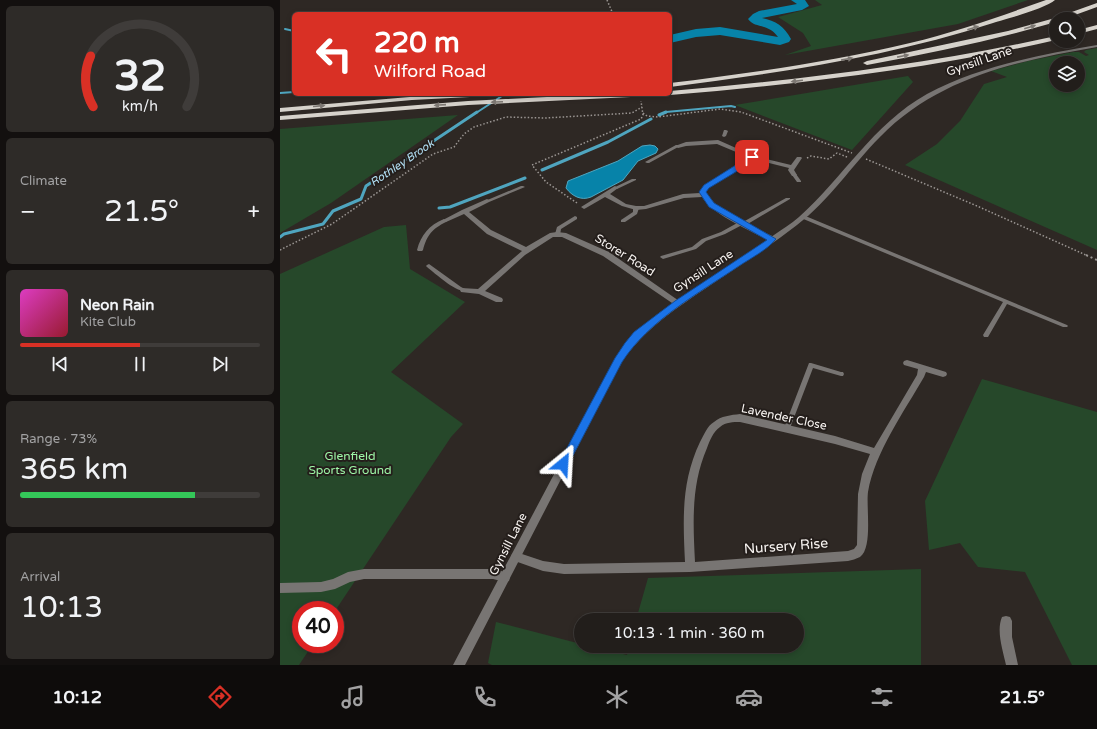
<!DOCTYPE html>
<html lang="en">
<head>
<meta charset="utf-8">
<style>
	:root { --surface:#221e1b; --page:#2e2b28; --text:#f1f3f6; --muted:#a2a2a3; --line:#3f3c3a; --accent:#d93025 }
	body { margin:0; font-family:"Varela Round",sans-serif; background:var(--page); color:var(--text); height:100vh; display:flex; flex-direction:column; font-size:15px; white-space:nowrap }
	* { box-sizing:border-box; margin:0 }
	p { font-size:13px; color:var(--muted) }
	.icon { flex:none; width:22px; height:22px; fill:none; stroke:currentColor; stroke-width:2; stroke-linecap:round; stroke-linejoin:round }
	.map { position:relative; flex:1; overflow:hidden }
	.side { display:flex; flex-direction:column; gap:6px; padding:6px; background:#13100f; width:280px }
	.side>* { flex:none }
	.guide { position:absolute; left:12px; top:12px; width:380px; height:84px; border-radius:6px; box-shadow:0 2px 6px #0003,0 0 0 1px var(--line); background:#d93025; color:#fff; overflow:hidden }
	.buttons { position:absolute; left:769px; top:12px; display:grid; gap:8px }
	.buttons a { display:grid; place-items:center; width:36px; height:36px; border-radius:50%; background:var(--surface); box-shadow:0 2px 6px #0003,0 0 0 1px var(--line); font-size:20px }
	.speed { position:absolute; left:12px; top:601px; display:flex; gap:8px; font-size:20px; font-weight:700; text-align:center }
	.speed>* { display:grid; place-content:center; width:52px; height:52px; border-radius:50%; background:var(--surface); box-shadow:0 2px 6px #0003,0 0 0 1px var(--line); line-height:1 }
	.speed .limit { border:6px solid #d22; background:#fff; color:#111 }
	.pin { position:absolute; display:grid; place-items:center; width:34px; height:34px; color:#fff; margin:-17px; border-radius:8px; box-shadow:0 2px 6px #0006 }
	.me { position:absolute; width:44px; margin:-22px; rotate:27deg; stroke-linejoin:round; filter:drop-shadow(0 0 3px #0008) }
	.turn { display:flex; align-items:center; gap:14px; height:84px; padding:0 16px; font-size:18px }
	.turn .icon { width:52px; height:52px; stroke-width:2.5 }
	.turn b { display:block; font-size:28px; line-height:34px }
	.big { font-size:30px; font-weight:600; line-height:1.1 }
	.side .card { flex:1; display:flex; flex-direction:column; justify-content:center; gap:6px; min-width:0; padding:0 14px; border-radius:6px; background:var(--page) }
	.side .dial { align-items:center; gap:0 }
	.dial svg { height:104px; overflow:visible; fill:none; stroke:var(--line); stroke-width:7; stroke-linecap:round; text-anchor:middle }
	.dial text { fill:var(--text); stroke:none }
	.song { display:flex; align-items:center; gap:12px }
	.cover { width:48px; height:48px; border-radius:6px; background:linear-gradient(135deg,hsl(310 70% 55%),hsl(350 70% 35%)) }
	.played { height:4px; border-radius:2px; background:linear-gradient(90deg,var(--accent) 50%,var(--line) 50%) }
	.keys { display:flex; justify-content:space-around; direction:ltr }
	.heat { display:flex; justify-content:space-between; align-items:center; font-size:22px; direction:ltr }
	.charge { height:6px; border-radius:3px; background:linear-gradient(90deg,#34c759 73%,var(--line) 0) }
	.trip { position:absolute; left:294px; top:613px; width:230px; height:40px; border-radius:20px; background:var(--surface); box-shadow:0 2px 6px #0003,0 0 0 1px var(--line); font-weight:600; line-height:40px; text-align:center }
	.menu { display:flex; height:64px; justify-content:space-around; align-items:center; background:#0e0c0b; color:var(--muted) }
	.menu .icon { width:28px; height:28px }
	.menu .current { color:var(--accent) }
	.menu b { font-size:18px; color:var(--text) }
	main { display:flex; flex:1; min-height:0 }
	.map>svg:first-child { display:block }
	.green { fill:#26482a; fill-rule:evenodd }
	.water { fill:#0783a9; stroke:#4fa5bf }
	.lines { fill:none; stroke-linecap:round; stroke-linejoin:round }
	.stream-far1 { stroke:#4fa5bf; stroke-width:2 }
	.stream { stroke:#4fa5bf; stroke-width:3 }
	.river { fill:#0783a9; fill-rule:evenodd }
	.path-far1 { stroke:#9b9693; stroke-width:1.5; stroke-dasharray:1.5 2; stroke-linecap:butt }
	.path { stroke:#9b9693; stroke-width:2; stroke-dasharray:2 3; stroke-linecap:butt }
	.service { fill:#787573; fill-rule:evenodd }
	.minor { fill:#787573; fill-rule:evenodd }
	.tertiary { fill:#787573; fill-rule:evenodd }
	.trunk { fill:#d6d2cb; fill-rule:evenodd }
	.oneway { fill:#7d7873 }
	.route { fill:#1a73e8; stroke:#114b97 }
	.labels { text-anchor:middle; dominant-baseline:central; stroke-width:4; stroke-linejoin:round; paint-order:stroke }
	.far-water-label { font-size:11px; font-style:italic; fill:#b4e2f7; stroke:#241e1b }
	.street-label { font-size:12px; fill:#f8f4f1; stroke:#241e1b }
	.park-label { font-size:12px; fill:#9ef7a7; stroke:#241e1b }
	.near-street-label { font-size:14px; fill:#f8f4f1; stroke:#241e1b }
</style>
</head>
<body>
<main>
<section class="side">
<div class="card dial"><svg viewBox="0 0 100 80">
<path d="M14 69A42 42 0 1 1 86 69"/>
<path d="M14 69A42 42 0 0 1 12 30" stroke="#d93025"/>
<text x="50" y="56" font-size="32" font-weight="700">32</text>
<text x="50" y="72" font-size="11">km/h</text>
</svg></div>
<div class="card"><p>Climate</p>
<div class="heat"><a>−</a><b class="big">21.5°</b><a>+</a></div>
</div>
<div class="card">
<div class="song"><i class="cover"></i><div><b>Neon Rain</b><p>Kite Club</p></div></div>
<div class="played"></div>
<div class="keys"><svg class="icon" aria-label="previous" viewBox="0 0 24 24"><path d="M18 5L8 12l10 7zM5 5v14"/></svg><svg class="icon" aria-label="pause" viewBox="0 0 24 24"><path d="M8 5v14M16 5v14"/></svg><svg class="icon" aria-label="next" viewBox="0 0 24 24"><path d="M6 5l10 7-10 7zM19 5v14"/></svg></div>
</div>
<div class="card"><p>Range · 73%</p><b class="big">365 km</b><div class="charge"></div></div>
<div class="card"><p>Arrival</p><b class="big">10:13</b></div>
</section>
<div class="map">
<svg width="817" height="665" viewBox="0 0 817 665">
	<rect width="100%" height="100%" fill="#2e2824"/>
	<path class="green" d="M 535,0 L 748,0 L 678,24 L 505,55 L 531,46 L 523,33 L 498,17 L 542,5 Z
		M 817,48 L 817,250 L 625,165 L 657,144 L 680,121 L 704,84 L 727,77 L 711,71 L 748,61 L 793,52 L 799,52 L 806,56 L 809,55 L 804,52 L 806,50 ZM 776,63 L 798,63 L 798,85 L 776,85 Z
		M 628,76 L 633,82 L 572,150 L 455,105 Z
		M 178,115 L 51,203 L 0,233 L 0,129 Z
		M 126,225 L 130,269 L 185,302 L 111,372 L 183,424 L 171,437 L 55,611 L 21,610 L 21,644 L 33,644 L 19,665 L 0,665 L 0,274 L 104,227 Z
		M 702,379 L 817,412 L 817,665 L 792,665 L 745,572 L 698,567 L 680,543 L 649,550 L 645,501 Z
		M 641,569 L 641,665 L 212,665 L 208,663 L 216,622 L 301,644 L 301,646 L 310,646 L 347,655 L 349,646 L 517,646 L 517,620 L 356,620 L 368,578 Z"/>
	<path class="water" d="M 370,145 L 375,146 L 378,149 L 376,153 L 358,161 L 343,180 L 311,197 C 301,201 292,196 286,188 L 288,181 L 338,161 L 362,146 Z"/>
	<g class="lines">
		<path class="stream-far1" d="M 5,29 L 14,31
			M 0,93 L 14,92
			M 386,112 L 451,106 L 455,107
			M 196,113 L 225,94
			M 384,113 L 387,112"/>
		<path class="stream" d="M 379,115 L 386,112
			M 262,170 L 328,142 L 371,119
			M 159,208 L 170,207 L 245,178
			M 0,237 L 4,234 L 43,224 L 53,211 L 81,199 L 86,186 L 197,112"/>
		<path class="river" d="M 511,0 L 525,0 L 529,6 L 522,10 L 482,18 C 496,21 504,26 511,39 L 509,42 L 500,45 L 440,35 L 416,37 L 390,43 L 390,35 L 416,29 L 440,27 L 498,37 C 489,23 475,29 468,19 L 473,14 L 479,11 L 517,4 Z"/>
		<path class="path-far1" d="M 327,0 L 333,14
			M 363,113 L 367,116 L 378,117 L 440,109 L 461,112 L 572,153
			M 527,158 L 531,156 L 549,159 L 557,153 L 567,157
			M 586,159 L 697,206 L 808,256
			M 297,203 L 266,182 L 252,165 L 361,119 L 363,115 L 361,101
			M 0,250 L 52,224 L 153,154 L 174,147 L 184,134 L 194,127 L 226,117 L 265,118 L 352,113 L 362,107"/>
		<path class="path" d="M 806,255 L 817,260"/>
		<path class="service" d="M 444,130 L 446,130 L 448,131 L 446,136 L 444,137 L 442,136 Z
			M 396,145 L 400,145 L 400,146 L 369,163 L 367,163 L 365,162 Z
			M 512,174 L 516,174 L 521,181 L 521,182 L 517,182 L 512,175 Z
			M 352,179 L 356,179 L 356,180 L 337,189 L 333,189 L 333,188 Z
			M 241,186 L 243,186 L 245,187 L 209,202 L 207,202 L 205,201 Z
			M 506,198 L 510,198 L 510,199 L 466,225 L 462,225 L 445,234 L 426,241 L 416,249 L 383,259 L 380,257 L 381,256 L 412,247 L 422,239 L 441,232 L 459,222 L 463,222 Z
			M 356,206 L 359,208 L 357,214 L 345,222 L 341,222 L 341,220 L 353,212 L 353,208 Z
			M 523,215 L 787,325 L 788,326 L 787,327 L 783,327 L 727,304 L 708,337 L 704,337 L 703,335 L 723,302 L 521,218 L 521,216 Z
			M 295,216 L 297,217 L 297,219 L 281,229 L 280,235 L 276,235 L 275,234 L 277,227 Z
			M 164,219 L 167,221 L 166,222 C 152,229 147,235 143,250 L 142,251 L 138,251 L 137,250 C 141,235 149,225 164,219 Z
			M 149,264 L 181,287 L 187,290 L 186,291 C 175,292 156,274 147,267 L 146,266 L 147,265 Z
			M 529,363 L 531,363 L 561,372 L 563,372 L 564,374 L 563,376 L 561,376 L 533,368 L 510,428 L 509,430 L 507,431 L 505,430 L 504,428 Z"/>
		<path class="minor" d="M 438,140 L 474,156 L 511,165 L 517,157 L 521,157 L 522,158 L 514,170 L 517,175 L 516,176 L 512,176 L 508,170 L 509,168 L 473,159 L 469,163 L 429,187 L 426,192 C 437,213 474,227 494,237 L 496,239 L 494,241 L 490,241 C 471,231 433,215 422,197 L 404,198 L 366,209 L 356,210 L 342,206 L 325,197 L 306,208 L 304,209 L 301,207 L 335,186 L 338,188 L 330,194 L 346,204 L 356,206 L 364,206 L 403,194 L 420,193 L 420,192 L 425,185 L 468,157 L 437,144 L 406,146 L 398,148 L 395,146 L 406,142 Z
			M 207,199 L 209,200 L 209,202 L 189,212 L 211,230 L 246,247 L 270,233 L 277,232 L 286,233 L 329,252 L 402,303 L 398,306 L 395,305 L 323,256 L 282,237 L 273,237 L 245,255 L 205,291 L 222,298 L 223,300 L 222,302 L 216,302 L 199,294 L 181,292 L 180,290 L 181,288 L 198,289 L 242,251 L 207,234 L 184,214 L 166,222 L 162,222 L 161,221 L 182,210 Z
			M 627,360 L 666,372 L 667,374 L 666,376 L 663,377 L 646,372 L 644,377 C 624,412 595,452 588,492 C 586,507 593,548 580,557 C 576,559 572,560 568,561 L 410,572 L 284,574 L 263,571 L 232,560 L 231,557 L 232,554 L 236,552 L 263,561 L 284,564 L 405,562 C 403,519 401,482 420,442 C 424,435 427,426 434,422 C 441,416 451,415 460,414 L 555,436 L 594,448 L 637,375 L 638,369 L 624,365 L 623,363 L 624,361 ZM 460,422 L 555,444 L 590,454 L 582,474 L 578,494 L 577,545 L 574,549 L 568,551 L 415,562 C 413,522 411,485 427,448 C 430,440 433,432 440,427 C 446,422 453,422 460,422 Z
			M 84,569 L 213,569 L 229,573 L 230,577 L 229,581 L 225,582 L 213,579 L 84,579 L 70,582 L 55,589 L 41,592 L 0,593 L 0,583 L 41,582 L 53,579 L 68,572 Z
			M 726,616 L 730,617 L 732,621 L 732,637 L 738,665 L 726,665 C 723,651 716,631 722,617 Z"/>
		<path class="tertiary" d="M 817,45 L 817,47 C 737,61 659,77 600,137 C 572,165 549,201 517,225 C 490,246 461,265 432,284 C 397,308 366,327 341,363 L 185,665 L 173,665 L 334,361 C 354,327 389,305 422,284 C 446,268 470,252 494,235 C 502,229 511,224 519,217 C 563,178 593,124 647,94 C 699,66 759,55 817,45 Z"/>
		<path class="trunk" d="M 766,0 L 775,0 C 766,8 727,19 713,23 C 608,57 499,73 390,87 L 390,83 C 470,73 551,62 630,43 C 676,32 721,16 766,0 Z
			M 817,3 L 817,7 L 784,19 L 776,19 L 776,22 C 714,40 651,53 587,65 L 583,63 L 587,61 L 728,31 L 775,18 Z
			M 817,25 L 817,29 L 798,34 L 798,30 Z
			M 776,36 L 776,40 C 649,69 520,84 390,95 L 387,94 L 390,94 L 390,91 C 520,80 649,64 776,36 Z
			M 165,94 L 213,94 L 209,96 L 132,100 L 0,112 L 0,108 Z
			M 325,94 L 375,94 L 371,96 L 188,105 L 0,120 L 0,116 L 188,101 Z"/>
	</g>
	<defs><path id="oneway-solid" d="M-6-.8H1V-3.2L6.5 0L1 3.2V.8H-6Z"/></defs>
	<g class="oneway">
		<use href="#oneway-solid" transform="translate(750 27) rotate(-17)"/>
		<use href="#oneway-solid" transform="translate(693 28) rotate(-18)"/>
		<use href="#oneway-solid" transform="translate(623 56) rotate(-11)"/>
		<use href="#oneway-solid" transform="translate(567 59) rotate(-11)"/>
		<use href="#oneway-solid" transform="translate(517 81) rotate(173)"/>
		<use href="#oneway-solid" transform="translate(217 102) rotate(177)"/>
		<use href="#oneway-solid" transform="translate(160 105) rotate(176)"/>
		<use href="#oneway-solid" transform="translate(39 106) rotate(-5)"/>
	</g>
	<path class="route" d="M 472,155 L 476,157 L 469,164 L 429,188 L 426,192 L 434,203 L 496,239 C 487,250 471,258 459,266 C 419,293 368,321 342,362 L 287,467 L 283,469 L 280,467 L 278,464 L 280,461 L 335,358 L 345,343 L 354,332 L 395,301 L 487,240 L 429,207 L 419,192 L 424,185 Z"/>
	<g class="labels">
		<g class="far-water-label">
			<text transform="translate(122 163) rotate(-34)">Rothley Brook</text>
		</g>
		<g class="street-label">
			<text transform="translate(699 61) rotate(-19)">Gynsill Lane</text>
			<text transform="translate(345 255) rotate(32)">Storer Road</text>
			<text transform="translate(423 271) rotate(-33)">Gynsill Lane</text>
			<text transform="translate(504 417) rotate(12)">Lavender Close</text>
			<text transform="translate(228 544) rotate(-63)">Gynsill Lane</text>
		</g>
		<g class="park-label">
			<text x="70" y="456">Glenfield<tspan x="70" dy="14">Sports Ground</tspan></text>
		</g>
		<g class="near-street-label">
			<text transform="translate(506 546) rotate(-4)">Nursery Rise</text>
		</g>
	</g>
</svg>
<div class="buttons">
<a><svg class="icon" aria-label="search" viewBox="0 0 24 24"><circle cx="10" cy="10" r="6"/><path d="M15 15l6 6"/></svg></a>
<a><svg class="icon" aria-label="layers" viewBox="0 0 24 24"><path d="M12 4l9 5-9 5-9-5zM3 14l9 5 9-5"/></svg></a>
</div>
<div class="speed"><div class="limit">40</div></div>
<div class="pin" style="left:472px;top:157px;background:#d93025"><svg class="icon" aria-label="arrive" viewBox="0 0 24 24"><path d="M6 21V4h12l-3 4 3 4H6"/></svg></div>
<svg class="me" style="left:283px;top:464px" viewBox="-20 -20 40 40"><path d="M0-17L14 15 0 8-14 15z" fill="#1a73e8" stroke="#fff" stroke-width="4"/></svg>
<div class="trip">10:13 · 1 min · 360 m</div>
<div class="guide">
<div class="turn"><svg class="icon" aria-label="left" viewBox="0 0 24 24"><path d="M17 20v-9H6M10 6l-5 5 5 5"/></svg><div><b>220 m</b>Wilford Road</div></div>
</div>
</div>
</main>
<nav class="menu">
<b>10:12</b>
<svg class="icon current" aria-label="directions" viewBox="0 0 24 24"><path d="M12 3l9 9-9 9-9-9zM9 14v-3h6M13 9l2 2-2 2"/></svg>
<svg class="icon" aria-label="music" viewBox="0 0 24 24"><path d="M9 18V5l10-2v13"/><circle cx="6" cy="18" r="3"/><circle cx="16" cy="16" r="3"/></svg>
<svg class="icon" aria-label="phone" viewBox="0 0 24 24"><path d="M5 4h4l2 5-3 2q2 4 5 5l2-3 5 2v4C11 20 4 13 5 4z"/></svg>
<svg class="icon" aria-label="climate" viewBox="0 0 24 24"><path d="M12 3v18M4 7l16 10M4 17L20 7"/></svg>
<svg class="icon" aria-label="car" viewBox="0 0 24 24"><path d="M5 17H2v-5l4-1 3-4h7l3 4 3 1v5h-3M9 17h6M6 11h13"/><circle cx="7" cy="17" r="2"/><circle cx="17" cy="17" r="2"/></svg>
<svg class="icon" aria-label="filters" viewBox="0 0 24 24"><path d="M4 7h16M4 17h16"/><circle cx="9" cy="7" r="2"/><circle cx="15" cy="17" r="2"/></svg>
<b>21.5°</b>
</nav>
</body>
</html>
